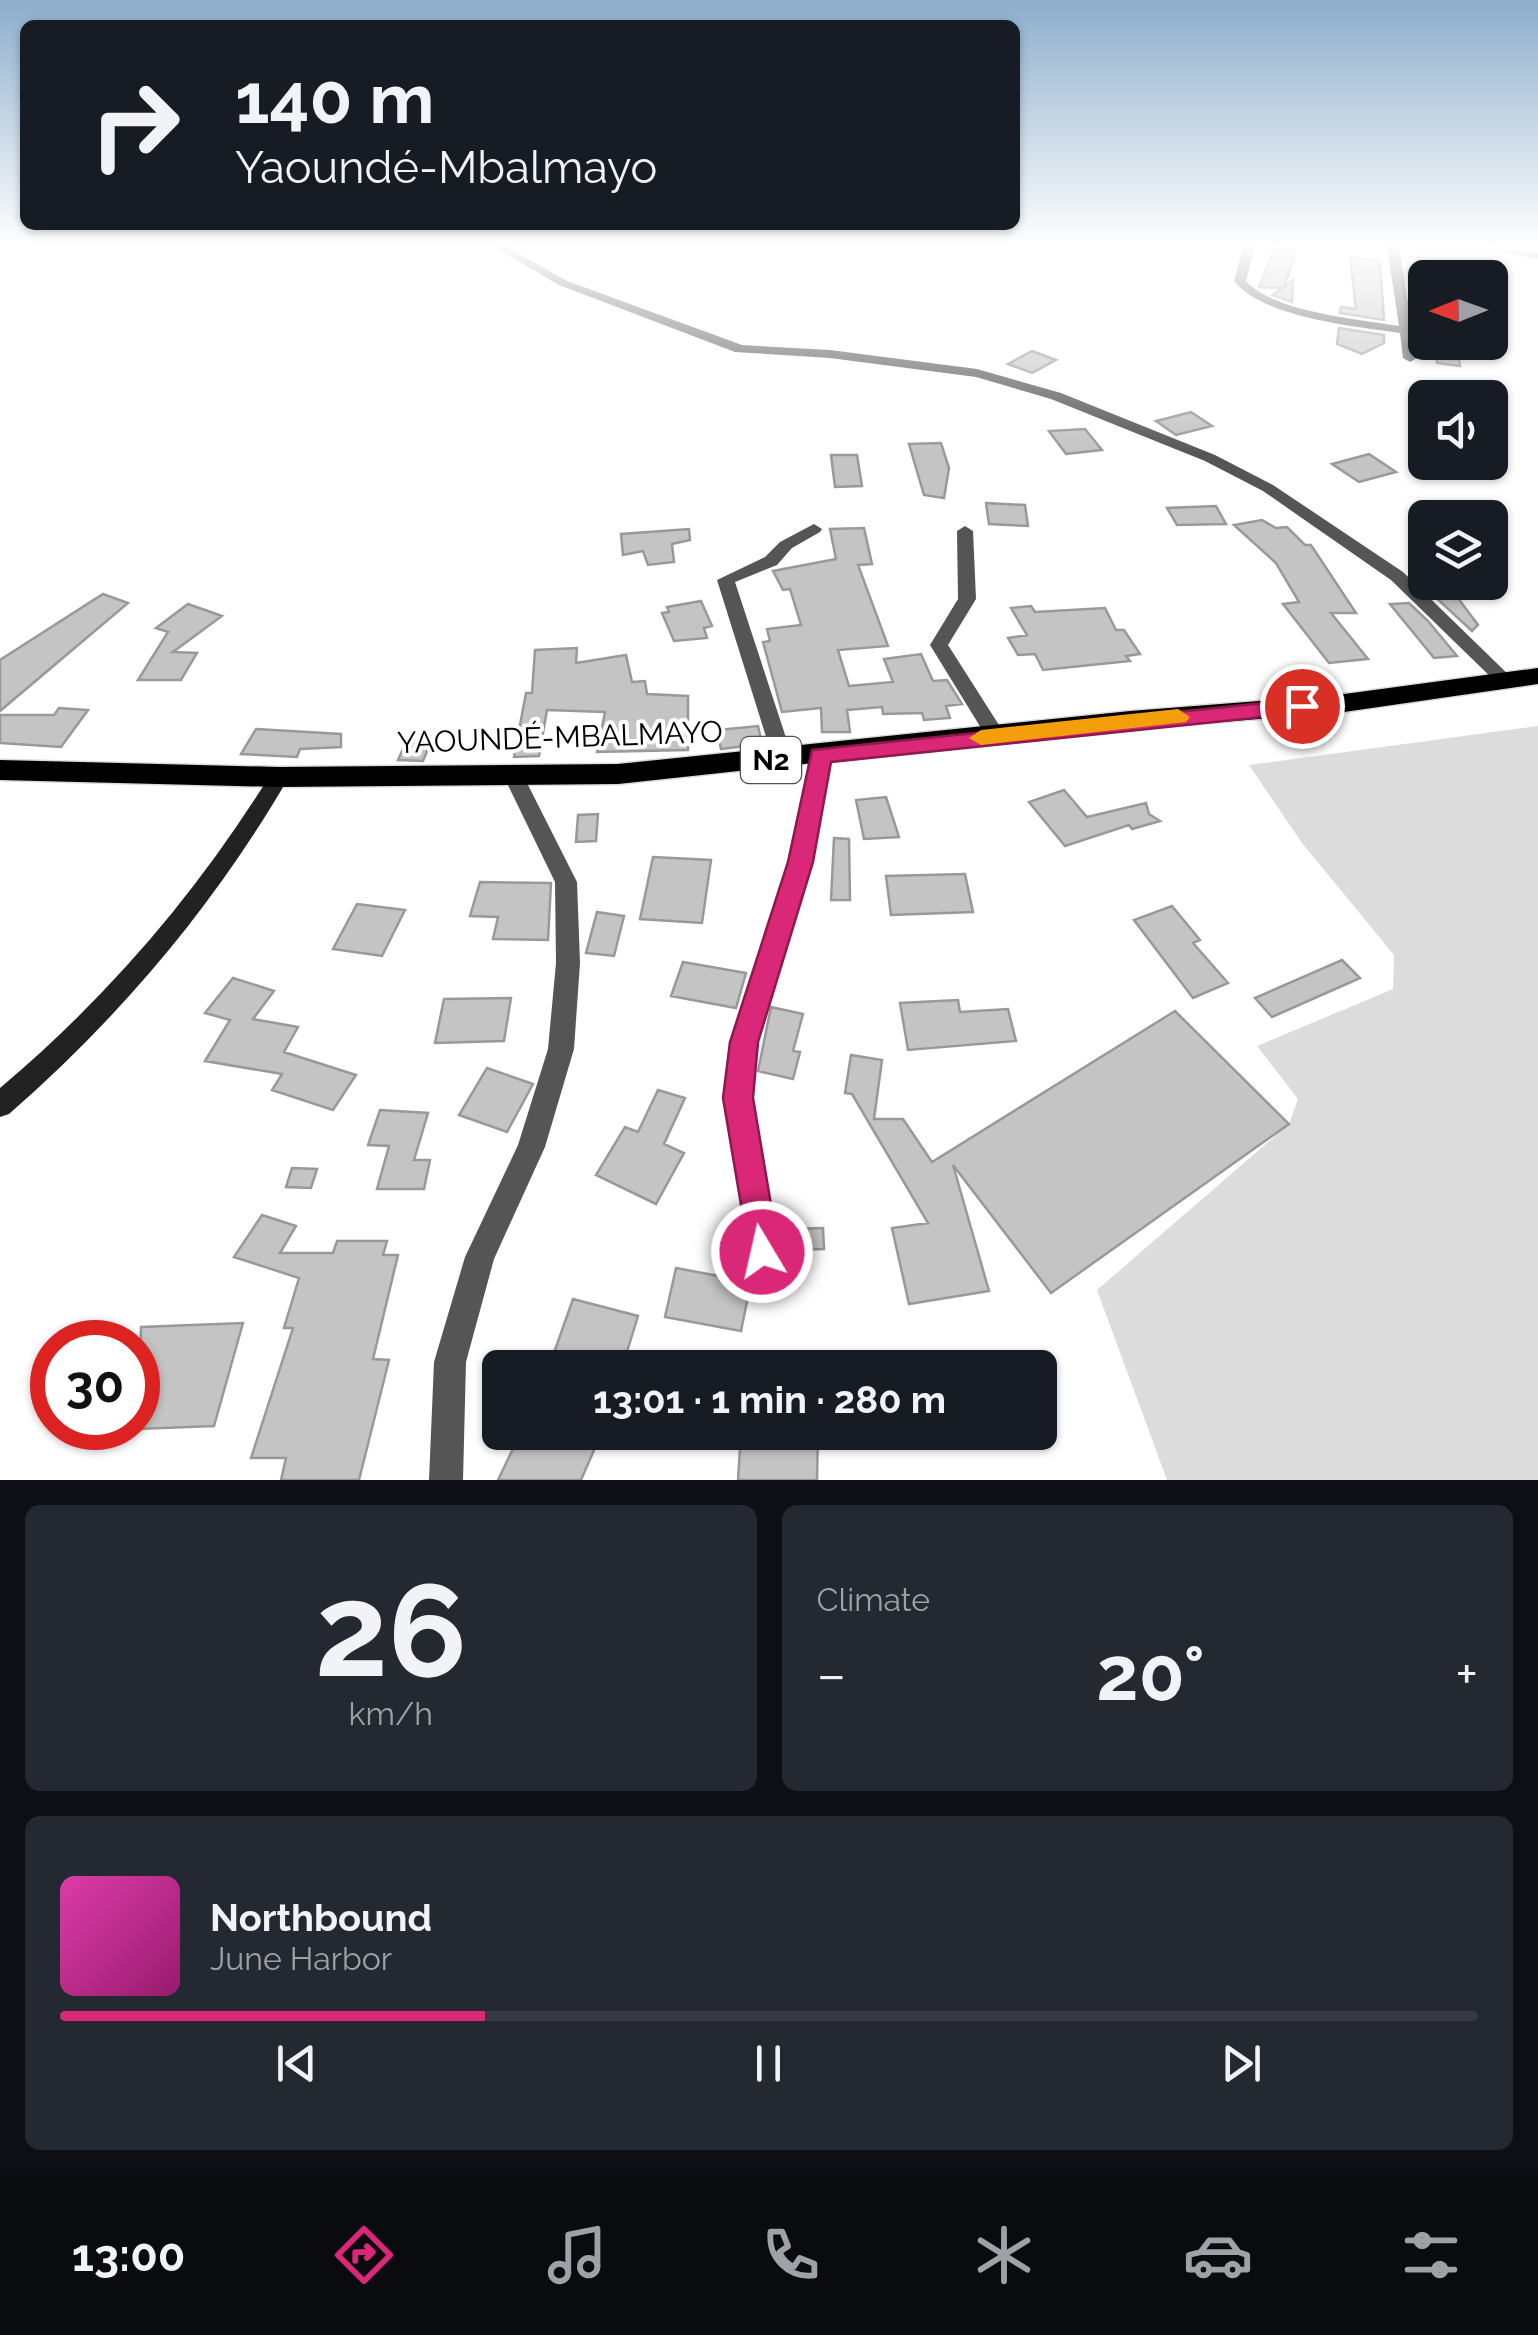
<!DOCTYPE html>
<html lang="en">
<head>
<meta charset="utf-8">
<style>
	:root { --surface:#171b24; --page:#242831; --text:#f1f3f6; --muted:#9ea1a6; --line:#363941; --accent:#db2777 }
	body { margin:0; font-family:Raleway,sans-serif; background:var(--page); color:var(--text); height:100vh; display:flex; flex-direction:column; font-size:38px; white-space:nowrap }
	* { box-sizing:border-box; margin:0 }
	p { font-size:32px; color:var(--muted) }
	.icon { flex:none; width:55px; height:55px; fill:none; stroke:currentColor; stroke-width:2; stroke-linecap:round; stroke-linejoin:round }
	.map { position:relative; height:1480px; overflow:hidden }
	.details { display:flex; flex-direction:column; gap:25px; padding:25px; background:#0d0f14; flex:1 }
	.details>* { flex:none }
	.top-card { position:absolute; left:20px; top:20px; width:1000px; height:210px; border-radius:15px; box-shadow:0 2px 8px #0004; background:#171b24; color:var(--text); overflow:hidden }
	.needle { width:65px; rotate:269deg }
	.controls { position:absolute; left:1408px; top:260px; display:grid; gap:20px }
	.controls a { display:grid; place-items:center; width:100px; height:100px; border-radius:15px; background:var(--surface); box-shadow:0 2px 8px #0004; font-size:50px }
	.speed { position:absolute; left:30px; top:1320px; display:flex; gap:20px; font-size:50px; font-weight:700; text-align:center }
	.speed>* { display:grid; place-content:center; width:130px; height:130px; border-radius:50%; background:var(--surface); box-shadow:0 2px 8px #0004; line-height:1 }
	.speed .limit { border:15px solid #d22; background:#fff; color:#111 }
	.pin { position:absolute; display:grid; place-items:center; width:85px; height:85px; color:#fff; margin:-42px; border:5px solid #fff; border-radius:50%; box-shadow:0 2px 10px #0007 }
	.me { position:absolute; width:110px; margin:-55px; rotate:351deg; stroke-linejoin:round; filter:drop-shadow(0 0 8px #0008) }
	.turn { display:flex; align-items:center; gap:35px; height:210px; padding:0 50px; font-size:45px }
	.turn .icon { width:130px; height:130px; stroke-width:2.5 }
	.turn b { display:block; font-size:70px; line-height:85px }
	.big { font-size:75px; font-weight:700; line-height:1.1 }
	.details .tile { flex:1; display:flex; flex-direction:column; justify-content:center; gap:15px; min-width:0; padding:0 35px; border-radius:15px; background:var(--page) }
	.details .dial { align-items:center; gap:0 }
	.dial b { font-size:130px; line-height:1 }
	.song { display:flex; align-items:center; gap:30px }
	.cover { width:120px; height:120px; border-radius:15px; background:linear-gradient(135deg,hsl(320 70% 55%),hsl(320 70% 35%)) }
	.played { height:10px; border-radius:5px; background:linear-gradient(90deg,var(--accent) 30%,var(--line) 30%) }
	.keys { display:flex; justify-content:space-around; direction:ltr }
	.heat { display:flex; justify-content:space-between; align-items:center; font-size:55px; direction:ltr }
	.details .tiles { flex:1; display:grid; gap:25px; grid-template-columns:1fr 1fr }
	.tile:last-child { grid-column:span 2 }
	.trip { position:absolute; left:482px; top:1350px; width:575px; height:100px; border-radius:15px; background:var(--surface); box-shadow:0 2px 8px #0004; font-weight:700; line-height:100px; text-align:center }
	.tab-bar { display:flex; height:160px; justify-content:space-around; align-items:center; background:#090b0e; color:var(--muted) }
	.tab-bar .icon { width:70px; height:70px }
	.tab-bar .on { color:var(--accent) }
	.tab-bar b { font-size:45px; color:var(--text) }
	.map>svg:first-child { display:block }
	.green { fill:#dcdcdc }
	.building { fill:#c4c4c4; stroke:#999; stroke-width:2.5 }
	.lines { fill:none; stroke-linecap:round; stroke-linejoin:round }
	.trunk-casing { stroke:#dbdbdb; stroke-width:3 }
	.minor { fill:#555; fill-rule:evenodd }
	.secondary { fill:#222; fill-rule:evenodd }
	.trunk { fill:#000; fill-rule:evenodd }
	.route { fill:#db2777; stroke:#8e194d; stroke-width:2.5 }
	.slow { fill:#f59e0b }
	.labels { text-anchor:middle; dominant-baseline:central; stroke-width:8; stroke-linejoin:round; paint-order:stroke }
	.shield { fill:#fff; stroke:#4c4c4c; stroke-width:2.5 }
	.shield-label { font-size:28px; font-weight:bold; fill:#000 }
	.street-label { font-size:30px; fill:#000; stroke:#fff }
</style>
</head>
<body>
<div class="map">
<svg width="1538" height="1480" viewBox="0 0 1538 1480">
	<rect width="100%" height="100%" fill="#fff"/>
	<path class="green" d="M 1538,726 L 1538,1480 L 1167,1480 L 1097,1290 L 1289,1124 L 1298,1099 L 1257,1046 L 1393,989 L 1394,955 L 1302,843 L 1249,765 Z"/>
	<path class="building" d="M 1274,248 L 1296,252 L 1284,287 L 1293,280 L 1292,302 L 1273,295 L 1282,288 L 1259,287 Z
		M 1350,257 L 1380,261 L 1384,320 L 1340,313 L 1341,307 L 1356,309 Z
		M 1339,328 L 1384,335 L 1384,343 L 1362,354 L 1337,344 Z
		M 1435,342 L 1456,342 L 1460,366 L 1437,363 Z
		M 1032,351 L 1056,360 L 1032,373 L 1008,364 Z
		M 1191,412 L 1212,426 L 1176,435 L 1156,421 Z
		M 1085,429 L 1102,450 L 1066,454 L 1049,431 Z
		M 941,443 L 949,468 L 944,498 L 924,495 L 909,444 Z
		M 1369,454 L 1396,472 L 1359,482 L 1332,464 Z
		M 831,455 L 857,455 L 862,486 L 835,487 Z
		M 986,503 L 1025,505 L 1028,526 L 989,524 Z
		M 1216,506 L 1226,524 L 1177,525 L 1167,508 Z
		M 1262,520 L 1276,528 L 1287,527 L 1305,545 L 1311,545 L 1356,613 L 1331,613 L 1368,659 L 1329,663 L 1283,604 L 1299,602 L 1276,563 L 1234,525 Z
		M 864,528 L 872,564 L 858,565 L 888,646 L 838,650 L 849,686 L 893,682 L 884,659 L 921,654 L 933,681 L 947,680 L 962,704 L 946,706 L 950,718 L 924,720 L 922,713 L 883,714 L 882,707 L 847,710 L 850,732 L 822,732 L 821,708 L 782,712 L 763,642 L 770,641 L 767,629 L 801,625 L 790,589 L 783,590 L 773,571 L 836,559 L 830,529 Z
		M 689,529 L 690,540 L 672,544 L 674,562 L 648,565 L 643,551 L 623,555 L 621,534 Z
		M 1419,582 L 1446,582 L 1478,625 L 1472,631 Z
		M 103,594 L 128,603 L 0,711 L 0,660 Z
		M 701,601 L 712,626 L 704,628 L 707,638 L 674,641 L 662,613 L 669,612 L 667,607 Z
		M 1409,603 L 1428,621 L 1457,656 L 1434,658 L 1390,604 Z
		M 188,604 L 222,616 L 173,652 L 197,653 L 181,680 L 138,680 L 168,632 L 156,628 Z
		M 1031,606 L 1035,612 L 1105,608 L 1116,630 L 1124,630 L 1140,654 L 1126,656 L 1130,661 L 1043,670 L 1035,654 L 1018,655 L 1008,638 L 1027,635 L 1011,608 Z
		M 577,648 L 576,663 L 626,655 L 632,682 L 645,681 L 647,694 L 688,696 L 688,750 L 597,752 L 605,712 L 547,710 L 539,756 L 514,757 L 526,693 L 532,693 L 535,650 Z
		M 59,708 L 88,710 L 61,747 L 0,743 L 0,715 L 54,715 Z
		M 758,726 L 762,744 L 721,749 L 717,730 Z
		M 256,729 L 341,734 L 341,747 L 300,749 L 297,757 L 241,754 Z
		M 409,736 L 433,737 L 423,761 L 398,760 Z
		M 1064,790 L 1087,817 L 1146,803 L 1149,814 L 1160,821 L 1132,829 L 1129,825 L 1065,846 L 1029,802 Z
		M 886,797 L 899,837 L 864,839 L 856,800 Z
		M 598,814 L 596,841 L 576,842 L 578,815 Z
		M 834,838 L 849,839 L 850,900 L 831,900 Z
		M 653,857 L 711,860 L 702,923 L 640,919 Z
		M 965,874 L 973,912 L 891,915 L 886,876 Z
		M 480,882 L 551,883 L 548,940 L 493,939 L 498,917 L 470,916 Z
		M 357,904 L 405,910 L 382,956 L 333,949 Z
		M 1172,906 L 1200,940 L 1193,943 L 1228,983 L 1193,998 L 1134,920 Z
		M 597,912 L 624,916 L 614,956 L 586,953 Z
		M 1342,960 L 1360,978 L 1272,1017 L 1255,998 Z
		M 683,962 L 746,973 L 736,1008 L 671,996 Z
		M 233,978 L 274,991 L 253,1019 L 298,1027 L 284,1052 L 356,1075 L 333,1110 L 272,1090 L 282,1074 L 205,1061 L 230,1020 L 205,1013 Z
		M 511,998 L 504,1041 L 435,1043 L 444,999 Z
		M 958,1000 L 960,1012 L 1008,1009 L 1016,1041 L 908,1050 L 900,1003 Z
		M 771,1007 L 803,1014 L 793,1051 L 800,1052 L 793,1079 L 758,1071 Z
		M 1175,1011 L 1289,1124 L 1051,1293 L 953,1165 L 989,1291 L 909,1304 L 892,1228 L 928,1223 L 852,1094 L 845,1093 L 851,1055 L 882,1060 L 874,1119 L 903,1119 L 932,1162 Z
		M 487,1068 L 533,1084 L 507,1132 L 459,1115 Z
		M 658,1090 L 685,1098 L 664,1144 L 684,1153 L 656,1204 L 596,1175 L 625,1127 L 638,1132 Z
		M 380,1110 L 428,1113 L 414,1160 L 430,1160 L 424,1189 L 377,1189 L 389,1146 L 368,1145 Z
		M 292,1168 L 317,1169 L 311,1188 L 286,1187 Z
		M 262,1215 L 296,1226 L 280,1253 L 333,1253 L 337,1241 L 387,1241 L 383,1255 L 398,1255 L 373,1359 L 389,1360 L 359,1480 L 281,1480 L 286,1458 L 251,1458 L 293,1328 L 284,1328 L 299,1278 L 234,1257 Z
		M 823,1228 L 824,1249 L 791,1250 L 790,1229 Z
		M 676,1268 L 751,1282 L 741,1331 L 665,1317 Z
		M 573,1299 L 638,1316 L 622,1368 L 555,1350 Z
		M 243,1323 L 214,1426 L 138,1429 L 141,1327 Z
		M 521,1432 L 602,1432 L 581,1480 L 498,1480 Z
		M 741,1432 L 818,1432 L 817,1480 L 738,1480 Z"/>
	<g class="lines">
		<defs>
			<path id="trunk" d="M 1538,668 L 1538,684 L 1337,713 L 1130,729 L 618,784 L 279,787 L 0,780 L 0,760 L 279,767 L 618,764 L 1130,711 L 1337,695 Z"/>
		</defs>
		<use href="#trunk" class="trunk-casing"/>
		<path class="minor" d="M 494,247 L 507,247 L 567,281 L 742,345 L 830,350 L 977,369 L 1061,393 L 1215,455 L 1273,485 L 1403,572 L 1515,681 L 1506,687 L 1499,685 L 1391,580 L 1263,491 L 1205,461 L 1051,399 L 976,377 L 830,358 L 735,352 L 559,285 Z
			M 1243,247 L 1255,247 L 1246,281 C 1273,312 1358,319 1399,326 L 1387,247 L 1399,247 L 1417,358 L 1410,362 L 1403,358 L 1400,333 C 1354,326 1264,318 1234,281 Z
			M 1491,247 L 1538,253 L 1538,259 L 1492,249 Z
			M 814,524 L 822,529 L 820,532 L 792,548 L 777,565 L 735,582 L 793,759 L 783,766 L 773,759 L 717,580 L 765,557 L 780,542 Z
			M 965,526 L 973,531 L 976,599 L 948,645 L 1006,736 L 996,743 L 989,741 L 930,645 L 958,599 L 957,531 Z
			M 820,748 L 830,755 L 811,862 L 757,1042 L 751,1098 L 777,1252 L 772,1262 L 762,1267 L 752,1262 L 747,1252 L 725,1098 L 731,1042 L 789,862 L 810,755 Z
			M 514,770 L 524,777 L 577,882 L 580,963 L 574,1049 L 545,1147 L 494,1259 L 466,1362 L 463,1480 L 429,1480 L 434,1362 L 465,1257 L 518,1145 L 548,1049 L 556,963 L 555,882 L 504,777 Z"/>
		<path class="secondary" d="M 279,770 L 289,777 C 214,906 122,1015 9,1114 L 0,1117 L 0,1088 C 108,997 198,892 272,772 Z"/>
		<use href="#trunk" class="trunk"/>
	</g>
	<linearGradient id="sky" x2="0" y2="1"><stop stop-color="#8cadcc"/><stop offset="0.54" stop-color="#fff"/><stop offset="1" stop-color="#fff" stop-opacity="0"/></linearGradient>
	<rect width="1538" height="454" fill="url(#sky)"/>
	<path class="route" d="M 1302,699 L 1313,706 L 1310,712 L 831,762 L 813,862 L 758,1042 L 753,1098 L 779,1252 L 774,1264 L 762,1269 L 751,1264 L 723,1098 L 730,1042 L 788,862 L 812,750 Z"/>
	<path class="slow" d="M 1178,709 L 1190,717 L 1186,722 L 981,745 L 969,738 L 981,730 Z"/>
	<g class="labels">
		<rect class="shield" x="741" y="737" width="60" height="46" rx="8"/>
		<g class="shield-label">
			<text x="771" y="760">N2</text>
		</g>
		<g class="street-label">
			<text transform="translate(560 737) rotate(-2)">YAOUNDÉ-MBALMAYO</text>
		</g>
	</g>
</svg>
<div class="controls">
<a><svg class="needle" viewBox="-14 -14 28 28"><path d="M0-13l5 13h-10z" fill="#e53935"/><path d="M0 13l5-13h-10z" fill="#9ea1a6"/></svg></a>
<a><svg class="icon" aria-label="sound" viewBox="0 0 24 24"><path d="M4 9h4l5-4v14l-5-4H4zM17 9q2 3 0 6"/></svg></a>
<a><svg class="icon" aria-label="layers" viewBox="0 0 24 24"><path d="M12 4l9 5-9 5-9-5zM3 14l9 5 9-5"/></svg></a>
</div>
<div class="speed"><div class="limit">30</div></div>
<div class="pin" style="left:1302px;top:706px;background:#d93025"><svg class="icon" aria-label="arrive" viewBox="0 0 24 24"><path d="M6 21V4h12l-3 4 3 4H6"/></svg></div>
<svg class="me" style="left:762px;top:1252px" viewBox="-20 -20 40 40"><circle r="17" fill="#db2777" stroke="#fff" stroke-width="3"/><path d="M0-11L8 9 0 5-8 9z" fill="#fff"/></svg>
<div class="trip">13:01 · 1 min · 280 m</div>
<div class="top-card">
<div class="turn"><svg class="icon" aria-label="right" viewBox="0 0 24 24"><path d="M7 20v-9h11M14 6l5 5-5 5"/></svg><div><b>140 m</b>Yaoundé-Mbalmayo</div></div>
</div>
</div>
<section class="details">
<div class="tiles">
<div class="tile dial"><b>26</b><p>km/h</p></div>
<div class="tile"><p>Climate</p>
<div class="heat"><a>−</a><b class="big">20°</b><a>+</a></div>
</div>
<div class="tile">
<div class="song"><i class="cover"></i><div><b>Northbound</b><p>June Harbor</p></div></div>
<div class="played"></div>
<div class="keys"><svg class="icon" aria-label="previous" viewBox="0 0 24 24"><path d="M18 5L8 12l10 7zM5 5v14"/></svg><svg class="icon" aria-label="pause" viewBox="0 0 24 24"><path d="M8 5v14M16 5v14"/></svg><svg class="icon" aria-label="next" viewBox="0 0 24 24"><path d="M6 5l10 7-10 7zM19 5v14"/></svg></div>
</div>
</div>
</section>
<nav class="tab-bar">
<b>13:00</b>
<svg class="icon on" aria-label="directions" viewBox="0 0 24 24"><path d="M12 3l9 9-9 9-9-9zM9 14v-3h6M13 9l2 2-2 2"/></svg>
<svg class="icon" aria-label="music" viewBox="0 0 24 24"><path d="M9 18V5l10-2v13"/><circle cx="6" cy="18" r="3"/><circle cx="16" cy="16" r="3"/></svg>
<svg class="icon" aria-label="phone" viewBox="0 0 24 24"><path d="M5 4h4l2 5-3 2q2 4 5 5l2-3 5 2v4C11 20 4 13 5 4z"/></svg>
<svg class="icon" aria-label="climate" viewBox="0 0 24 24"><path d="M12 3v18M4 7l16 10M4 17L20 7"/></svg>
<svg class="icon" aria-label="car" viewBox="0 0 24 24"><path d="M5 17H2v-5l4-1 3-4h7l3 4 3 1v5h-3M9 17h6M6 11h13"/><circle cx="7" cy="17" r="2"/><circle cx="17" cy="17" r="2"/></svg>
<svg class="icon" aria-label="filters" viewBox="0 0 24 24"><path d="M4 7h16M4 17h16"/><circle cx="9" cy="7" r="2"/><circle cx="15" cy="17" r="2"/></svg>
</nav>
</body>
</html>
